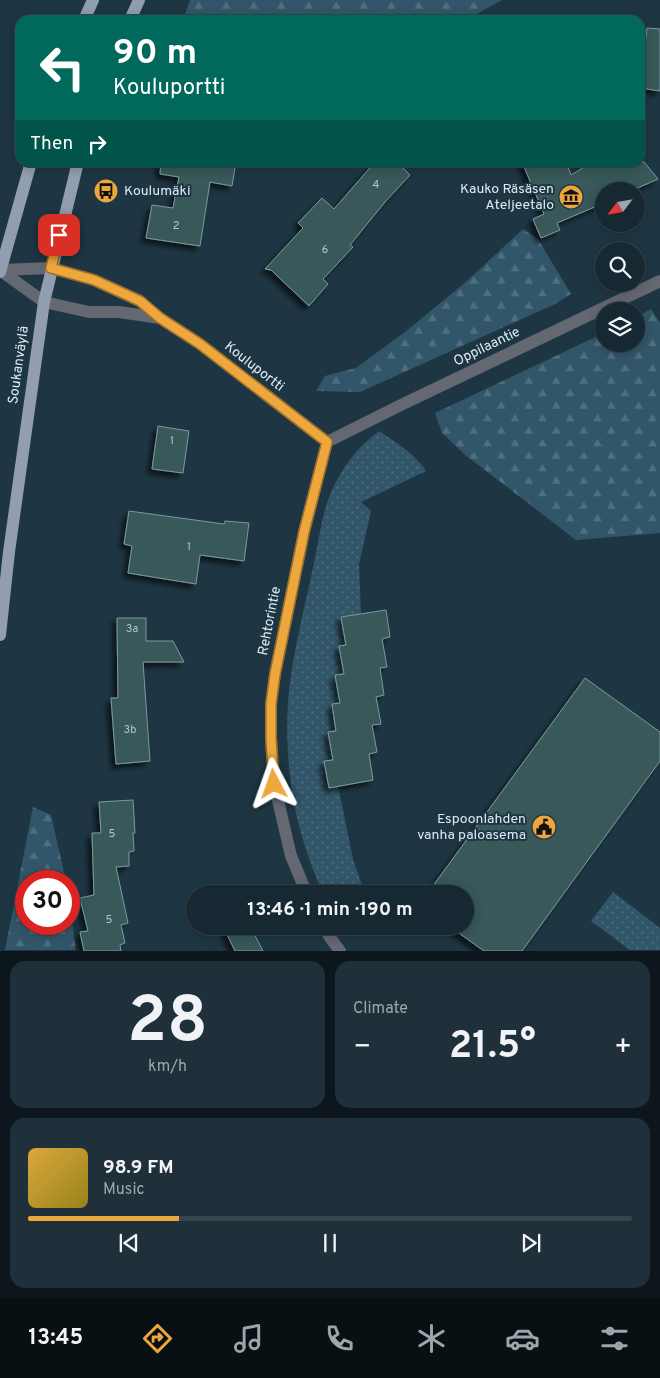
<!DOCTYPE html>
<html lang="en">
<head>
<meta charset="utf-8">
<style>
	:root { --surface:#162832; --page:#1f303a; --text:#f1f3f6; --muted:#9ea6ac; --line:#35444d; --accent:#eea73c }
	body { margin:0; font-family:Overpass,sans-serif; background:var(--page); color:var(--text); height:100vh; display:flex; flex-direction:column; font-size:19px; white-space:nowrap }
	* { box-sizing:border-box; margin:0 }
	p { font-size:16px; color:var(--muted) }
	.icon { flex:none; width:28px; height:28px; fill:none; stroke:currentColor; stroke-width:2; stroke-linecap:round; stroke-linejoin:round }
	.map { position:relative; height:951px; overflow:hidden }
	.drawer { display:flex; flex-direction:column; gap:10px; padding:10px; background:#0c161c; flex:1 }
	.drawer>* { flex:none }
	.banner { position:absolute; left:15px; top:15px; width:630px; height:152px; border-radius:15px; box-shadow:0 2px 12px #0003,0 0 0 1px var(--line); background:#00695c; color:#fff; overflow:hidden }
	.needle { width:32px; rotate:239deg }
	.buttons { position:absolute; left:595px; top:182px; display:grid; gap:10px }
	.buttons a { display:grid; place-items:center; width:50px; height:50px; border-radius:50%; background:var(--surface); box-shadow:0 2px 12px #0003,0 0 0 1px var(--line); font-size:25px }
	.speed { position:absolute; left:15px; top:870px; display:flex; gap:10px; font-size:25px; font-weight:700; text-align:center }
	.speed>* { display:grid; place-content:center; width:65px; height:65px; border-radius:50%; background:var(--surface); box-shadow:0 2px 12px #0003,0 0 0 1px var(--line); line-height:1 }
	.speed .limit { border:8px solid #d22; background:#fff; color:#111 }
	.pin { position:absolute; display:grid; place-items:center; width:42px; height:42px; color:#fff; margin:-21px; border-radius:10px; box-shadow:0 2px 8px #0006 }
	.me { position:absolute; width:55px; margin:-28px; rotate:356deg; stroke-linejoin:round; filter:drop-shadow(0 0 4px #0008) }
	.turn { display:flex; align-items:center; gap:18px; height:105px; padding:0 15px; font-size:22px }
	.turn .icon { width:65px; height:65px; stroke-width:2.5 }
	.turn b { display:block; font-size:35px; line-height:42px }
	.then { display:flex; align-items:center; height:48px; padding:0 15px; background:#0003; gap:10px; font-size:19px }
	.big { font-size:38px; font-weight:700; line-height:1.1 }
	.drawer .tile { flex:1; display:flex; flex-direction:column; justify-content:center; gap:8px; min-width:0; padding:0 18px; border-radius:15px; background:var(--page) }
	.drawer .dial { align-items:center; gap:0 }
	.dial b { font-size:65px; line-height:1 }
	.song { display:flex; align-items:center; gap:15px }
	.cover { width:60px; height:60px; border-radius:8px; background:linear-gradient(135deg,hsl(40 70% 55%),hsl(50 70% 35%)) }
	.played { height:5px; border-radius:2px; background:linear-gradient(90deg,var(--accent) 25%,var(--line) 25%) }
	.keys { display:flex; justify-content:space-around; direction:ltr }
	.heat { display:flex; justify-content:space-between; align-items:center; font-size:28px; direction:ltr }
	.drawer .tiles { flex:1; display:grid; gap:10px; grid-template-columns:1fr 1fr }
	.tile:last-child { grid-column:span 2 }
	.trip { position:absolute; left:186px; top:885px; width:288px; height:50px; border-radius:25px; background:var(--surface); box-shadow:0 2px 12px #0003,0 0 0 1px var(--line); font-weight:700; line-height:50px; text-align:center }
	.menu { display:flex; height:80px; justify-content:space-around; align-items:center; background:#091014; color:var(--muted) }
	.menu .icon { width:35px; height:35px }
	.menu .selected { color:var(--accent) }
	.menu b { font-size:22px; color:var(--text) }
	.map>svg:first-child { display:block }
	.grass { fill:url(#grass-dots) }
	.forest { fill:url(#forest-firs) }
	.building { fill:#38585a; stroke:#799b9e; filter:url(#shadow) }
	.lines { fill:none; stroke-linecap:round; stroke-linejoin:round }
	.minor { stroke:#646872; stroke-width:12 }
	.major { stroke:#939db1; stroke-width:12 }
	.route-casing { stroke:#9b6d27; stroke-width:12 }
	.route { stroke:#eea73c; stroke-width:9 }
	.labels { text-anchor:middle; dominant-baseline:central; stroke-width:4; stroke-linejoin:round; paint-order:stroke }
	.number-label { font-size:11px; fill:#b4c6cd }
	.poi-label { font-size:14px; fill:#ddebf3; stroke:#1e3643; text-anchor:end }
	.street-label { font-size:14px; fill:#ddebf3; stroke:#1e3643 }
</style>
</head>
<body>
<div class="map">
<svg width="660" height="951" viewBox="0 0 660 951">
	<defs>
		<pattern id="grass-dots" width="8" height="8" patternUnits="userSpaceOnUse" patternTransform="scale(1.25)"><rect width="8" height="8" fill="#325669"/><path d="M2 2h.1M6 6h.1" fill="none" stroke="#4f6e7f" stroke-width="1.8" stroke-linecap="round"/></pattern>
		<pattern id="forest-firs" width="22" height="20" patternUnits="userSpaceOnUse" patternTransform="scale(1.25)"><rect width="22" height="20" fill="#325669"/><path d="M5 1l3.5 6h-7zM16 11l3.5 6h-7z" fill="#4f6e7f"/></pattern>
		<filter id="shadow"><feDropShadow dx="-4.5" dy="4.5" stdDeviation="2.5" flood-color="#0009"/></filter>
	</defs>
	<rect width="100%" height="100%" fill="#1e3643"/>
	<path class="grass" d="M 379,431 C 397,443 414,453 426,471 L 361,502 L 371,511 L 359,564 L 361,614 L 346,645 L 339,646 L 344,674 L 336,675 L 340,703 L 332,704 L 336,731 L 333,760 L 324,761 L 329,787 L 338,786 L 353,859 L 365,894 L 323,894 C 308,859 296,823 291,785 C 287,754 286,721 289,690 C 294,648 305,605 314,563 C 319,540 322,512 332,490 C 343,466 358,447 379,431 Z
		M 613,892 L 660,928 L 660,950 L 630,950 L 591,921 Z"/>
	<path class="forest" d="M 190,0 L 502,0 L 466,20 L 183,20 Z
		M 523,229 L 538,239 L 571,294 L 555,304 L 360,392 L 316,391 L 325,376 L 356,368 L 405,332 L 467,281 Z
		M 651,309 L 660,323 L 660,533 L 576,540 L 464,454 L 442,433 L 435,413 L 604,333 L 604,344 L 636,344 L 636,317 Z
		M 33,807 L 51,815 L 66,881 L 26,881 L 26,924 L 69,924 L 69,898 L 76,950 L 5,950 Z"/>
	<path class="building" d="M 647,28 L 660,29 L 660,91 L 640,88 Z
		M 161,162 L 236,162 L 232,186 L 210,182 L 200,246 L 146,238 L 152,205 L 173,208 L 179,177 L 160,174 Z
		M 375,162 L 397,162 L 410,175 L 385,202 L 350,245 L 353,247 L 323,279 L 328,284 L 309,306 L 271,270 L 265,269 L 303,228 L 298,223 L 322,198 L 334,209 Z
		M 522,162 L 566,162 L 571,175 L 593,162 L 644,162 L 658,179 L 631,191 L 604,191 L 604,203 L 557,223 L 560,230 L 541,238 L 533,219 L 544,214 Z
		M 158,426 L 189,431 L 183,473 L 152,469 Z
		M 129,511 L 224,524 L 225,521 L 249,523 L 244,561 L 200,555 L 196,584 L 128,573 L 132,546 L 124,544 Z
		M 386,610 L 390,637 L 382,639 L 387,667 L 380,668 L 384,695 L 376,697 L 381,724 L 372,725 L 377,752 L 369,754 L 373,780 L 329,788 L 324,761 L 333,760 L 328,732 L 336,731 L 332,704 L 340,703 L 335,675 L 344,674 L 339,646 L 346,645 L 341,617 Z
		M 117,618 L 146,618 L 146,641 L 173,641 L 184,662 L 143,662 L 150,761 L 116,764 L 111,698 L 118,698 Z
		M 585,678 L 660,732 L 660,761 L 522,951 L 484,951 L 449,926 L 465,926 L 465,894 L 427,894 Z
		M 133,800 L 135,833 L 133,833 L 134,851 L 129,852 L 129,866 L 116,867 L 128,923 L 121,925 L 125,943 L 120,945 L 121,951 L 84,951 L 80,932 L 88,931 L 80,898 L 94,895 L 92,833 L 101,833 L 99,802 Z
		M 223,926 L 250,926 L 263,951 L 235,951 Z"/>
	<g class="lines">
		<path class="minor" d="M 0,270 L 51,268 L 94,280 L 140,301 L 160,318 L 200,344 L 327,442
			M 0,270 L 44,302 L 89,312 L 119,312 L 160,318
			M 327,442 L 403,404 L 660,281
			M 307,894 L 291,856 L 274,783 L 271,739 L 271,704 L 275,674 L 304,532 L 327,442
			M 324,926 L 329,936 L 340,951"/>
		<path class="major" d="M 84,20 L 93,0
			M 130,20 L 139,0
			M 0,272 L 31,162
			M 0,635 L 9,552 L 44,302 L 78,162"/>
	</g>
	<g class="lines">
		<defs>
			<path id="route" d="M 59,235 L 51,268 L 94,280 L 140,301 L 160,318 L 200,344 L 327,442 L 304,532 L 275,674 L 271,704 L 271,739 L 274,784"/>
		</defs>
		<use href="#route" class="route-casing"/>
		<use href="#route" class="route"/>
	</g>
	<defs>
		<symbol id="bus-disc" viewBox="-11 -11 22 22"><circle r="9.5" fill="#eea73c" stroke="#1e3643"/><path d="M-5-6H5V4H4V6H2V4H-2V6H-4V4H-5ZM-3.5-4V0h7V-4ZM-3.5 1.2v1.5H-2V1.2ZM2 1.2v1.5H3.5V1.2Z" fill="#111"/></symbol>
		<symbol id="museum-disc" viewBox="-11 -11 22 22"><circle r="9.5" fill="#eea73c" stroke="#1e3643"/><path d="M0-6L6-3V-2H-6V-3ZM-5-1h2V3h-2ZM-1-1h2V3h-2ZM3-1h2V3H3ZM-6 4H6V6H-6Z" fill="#111"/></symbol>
		<symbol id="civic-disc" viewBox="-11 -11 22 22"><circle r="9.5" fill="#eea73c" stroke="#1e3643"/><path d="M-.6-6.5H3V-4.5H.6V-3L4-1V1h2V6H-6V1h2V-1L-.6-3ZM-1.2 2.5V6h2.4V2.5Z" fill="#111"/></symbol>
	</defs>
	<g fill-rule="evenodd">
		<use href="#bus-disc" x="92" y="177" width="28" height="28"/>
		<use href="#museum-disc" x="557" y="183" width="28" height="28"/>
		<use href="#civic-disc" x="530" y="813" width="28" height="28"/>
	</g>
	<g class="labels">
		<g class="number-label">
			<text x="376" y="185">4</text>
			<text x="176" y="226">2</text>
			<text x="325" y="250">6</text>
			<text x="172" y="441">1</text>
			<text x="189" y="547">1</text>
			<text x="132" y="629">3a</text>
			<text x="130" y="730">3b</text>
			<text x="112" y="834">5</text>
			<text x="109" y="920">5</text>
		</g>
		<g class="poi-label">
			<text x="554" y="189">Kauko Räsäsen<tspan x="554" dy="16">Ateljeetalo</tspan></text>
			<text x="124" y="191" text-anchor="start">Koulumäki</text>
			<text x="526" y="819">Espoonlahden<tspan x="526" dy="16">vanha paloasema</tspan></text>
		</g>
		<g class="street-label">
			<text transform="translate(487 347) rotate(-26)">Oppilaantie</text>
			<text transform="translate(19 365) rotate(-82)">Soukanväylä</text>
			<text transform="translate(254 367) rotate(38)">Kouluportti</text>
			<text transform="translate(270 621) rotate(-79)">Rehtorintie</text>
		</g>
	</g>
</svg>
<div class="buttons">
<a><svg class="needle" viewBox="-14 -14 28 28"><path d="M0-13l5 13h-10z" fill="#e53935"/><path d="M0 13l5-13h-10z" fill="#9ea6ac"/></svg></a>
<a><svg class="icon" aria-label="search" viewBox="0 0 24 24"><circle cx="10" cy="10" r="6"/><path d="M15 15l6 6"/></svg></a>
<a><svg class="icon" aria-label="layers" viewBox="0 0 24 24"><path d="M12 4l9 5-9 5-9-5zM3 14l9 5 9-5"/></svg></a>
</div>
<div class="speed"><div class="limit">30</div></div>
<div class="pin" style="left:59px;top:235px;background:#d93025"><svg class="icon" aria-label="arrive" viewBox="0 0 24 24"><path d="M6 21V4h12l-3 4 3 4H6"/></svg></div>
<svg class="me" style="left:274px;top:784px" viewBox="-20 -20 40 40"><path d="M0-17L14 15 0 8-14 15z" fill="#eea73c" stroke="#fff" stroke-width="4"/></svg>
<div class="trip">13:46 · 1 min · 190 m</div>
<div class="banner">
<div class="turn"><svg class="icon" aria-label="left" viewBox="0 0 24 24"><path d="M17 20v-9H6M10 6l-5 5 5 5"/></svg><div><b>90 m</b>Kouluportti</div></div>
<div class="then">Then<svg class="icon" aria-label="right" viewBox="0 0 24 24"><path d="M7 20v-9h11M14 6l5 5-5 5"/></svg></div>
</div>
</div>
<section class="drawer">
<div class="tiles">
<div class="tile dial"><b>28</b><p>km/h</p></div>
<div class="tile"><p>Climate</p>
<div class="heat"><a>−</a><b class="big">21.5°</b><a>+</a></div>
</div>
<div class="tile">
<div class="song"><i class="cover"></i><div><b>98.9 FM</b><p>Music</p></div></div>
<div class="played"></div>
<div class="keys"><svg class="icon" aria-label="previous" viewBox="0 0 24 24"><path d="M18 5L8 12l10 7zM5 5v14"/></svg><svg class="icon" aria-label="pause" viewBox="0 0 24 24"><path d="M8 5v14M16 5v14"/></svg><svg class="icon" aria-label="next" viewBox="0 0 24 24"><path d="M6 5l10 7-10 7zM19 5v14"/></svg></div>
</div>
</div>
</section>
<nav class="menu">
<b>13:45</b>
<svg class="icon selected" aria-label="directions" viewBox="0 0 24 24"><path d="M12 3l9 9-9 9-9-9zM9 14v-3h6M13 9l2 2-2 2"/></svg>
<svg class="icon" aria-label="music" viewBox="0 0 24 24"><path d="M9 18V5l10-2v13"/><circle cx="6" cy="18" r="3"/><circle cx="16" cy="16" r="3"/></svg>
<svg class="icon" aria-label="phone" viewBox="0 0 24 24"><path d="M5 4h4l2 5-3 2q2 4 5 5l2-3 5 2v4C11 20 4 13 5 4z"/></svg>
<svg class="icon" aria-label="climate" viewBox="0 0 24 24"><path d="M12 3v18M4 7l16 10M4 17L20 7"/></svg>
<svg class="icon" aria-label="car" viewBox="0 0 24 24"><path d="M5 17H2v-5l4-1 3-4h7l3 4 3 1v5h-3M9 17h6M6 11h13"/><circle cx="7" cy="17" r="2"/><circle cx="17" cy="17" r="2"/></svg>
<svg class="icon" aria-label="filters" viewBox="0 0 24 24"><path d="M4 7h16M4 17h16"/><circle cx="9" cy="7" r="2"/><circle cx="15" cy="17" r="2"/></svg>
</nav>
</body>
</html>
